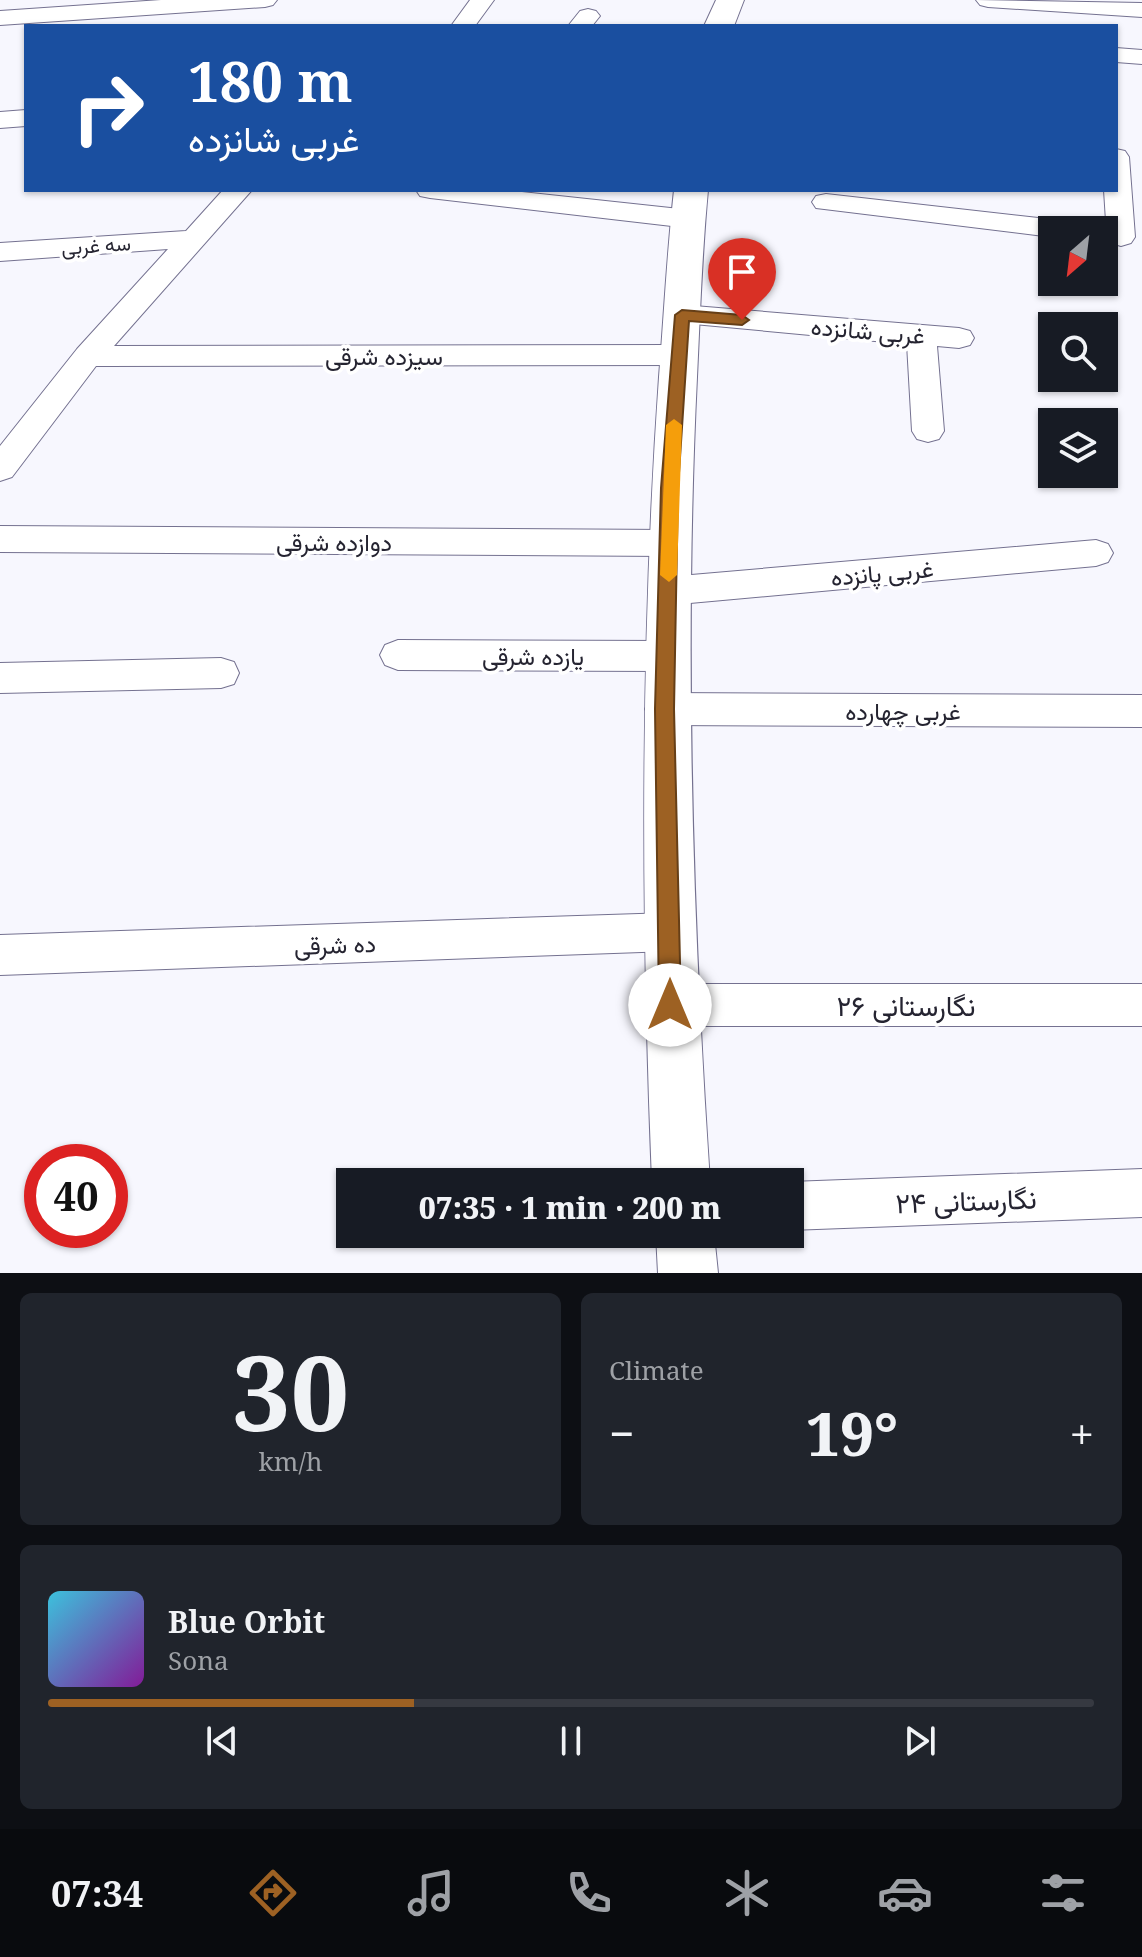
<!DOCTYPE html>
<html lang="en">
<head>
<meta charset="utf-8">
<style>
	:root { --surface:#171b24; --page:#20242c; --text:#f1f3f6; --muted:#9ea1a6; --line:#363941; --accent:#9d6123 }
	body { margin:0; font-family:"Noto Serif",Vazirmatn,serif; background:var(--page); color:var(--text); height:100vh; display:flex; flex-direction:column; font-size:30px; white-space:nowrap }
	* { box-sizing:border-box; margin:0 }
	p { font-size:26px; color:var(--muted) }
	.icon { flex:none; width:44px; height:44px; fill:none; stroke:currentColor; stroke-width:2; stroke-linecap:round; stroke-linejoin:round }
	.map { position:relative; height:1273px; overflow:hidden }
	.sheet { display:flex; flex-direction:column; gap:20px; padding:20px; background:#0d0f14; flex:1 }
	.sheet>* { flex:none }
	.hud { position:absolute; left:24px; top:24px; width:1094px; height:168px; border-radius:0px; box-shadow:0 2px 6px #0004; background:#1a4fa0; color:#fff; overflow:hidden }
	.needle { width:52px; rotate:208deg }
	.tools { position:absolute; left:1038px; top:216px; display:grid; gap:16px }
	.tools a { display:grid; place-items:center; width:80px; height:80px; border-radius:0px; background:var(--surface); box-shadow:0 2px 6px #0004; font-size:40px }
	.speed { position:absolute; left:24px; top:1144px; display:flex; gap:16px; font-size:40px; font-weight:700; text-align:center }
	.speed>* { display:grid; place-content:center; width:104px; height:104px; border-radius:50%; background:var(--surface); box-shadow:0 2px 6px #0004; line-height:1 }
	.speed .limit { border:12px solid #d22; background:#fff; color:#111 }
	.pin { position:absolute; display:grid; place-items:center; width:68px; height:68px; color:#fff; margin:-82px -34px; border-radius:50% 50% 50% 0; rotate:-45deg; box-shadow:0 0 8px #0007 }
	.pin .icon { rotate:45deg }
	.me { position:absolute; width:88px; margin:-44px; rotate:0deg; stroke-linejoin:round; filter:drop-shadow(0 0 6px #0008) }
	.turn { display:flex; align-items:center; gap:28px; height:168px; padding:0 32px; font-size:36px }
	.turn .icon { width:104px; height:104px; stroke-width:2.5 }
	.turn b { display:block; font-size:56px; line-height:68px }
	.big { font-size:60px; font-weight:800; line-height:1.1 }
	.sheet .card { flex:1; display:flex; flex-direction:column; justify-content:center; gap:12px; min-width:0; padding:0 28px; border-radius:12px; background:var(--page) }
	.sheet .dial { align-items:center; gap:0 }
	.dial b { font-size:104px; line-height:1 }
	.song { display:flex; align-items:center; gap:24px }
	.cover { width:96px; height:96px; border-radius:12px; background:linear-gradient(135deg,hsl(190 70% 55%),hsl(290 70% 35%)) }
	.played { height:8px; border-radius:4px; background:linear-gradient(90deg,var(--accent) 35%,var(--line) 35%) }
	.keys { display:flex; justify-content:space-around; direction:ltr }
	.heat { display:flex; justify-content:space-between; align-items:center; font-size:44px; direction:ltr }
	.sheet .tiles { flex:1; display:grid; gap:20px; grid-template-columns:1fr 1fr }
	.card:last-child { grid-column:span 2 }
	.trip { position:absolute; left:336px; top:1168px; width:468px; height:80px; border-radius:0px; background:var(--surface); box-shadow:0 2px 6px #0004; font-weight:800; line-height:80px; text-align:center }
	.tab-bar { display:flex; height:128px; justify-content:space-around; align-items:center; background:#090b0e; color:var(--muted) }
	.tab-bar .icon { width:56px; height:56px }
	.tab-bar .active { color:var(--accent) }
	.tab-bar b { font-size:36px; color:var(--text) }
	.map>svg:first-child { display:block }
	.lines { fill:none; stroke-linecap:round; stroke-linejoin:round }
	.minor-casing { stroke:#747190; stroke-width:2 }
	.tertiary-casing { stroke:#747190; stroke-width:2 }
	.minor { fill:#fff; fill-rule:evenodd }
	.tertiary { fill:#fff; fill-rule:evenodd }
	.route { fill:#9d6123; stroke:#663f17; stroke-width:2 }
	.slow { fill:#f59e0b }
	.labels { text-anchor:middle; dominant-baseline:central; stroke-width:7; stroke-linejoin:round; paint-order:stroke }
	.far-street-label { font-size:20px; fill:#252431; stroke:#fff }
	.street-label { font-size:24px; fill:#252431; stroke:#fff }
	.near-street-label { font-size:28px; fill:#252431; stroke:#fff }
</style>
</head>
<body>
<div class="map">
<svg width="1142" height="1273" viewBox="0 0 1142 1273">
	<rect width="100%" height="100%" fill="#f7f7fe"/>
	<g class="lines">
		<defs>
			<path id="minor" d="M 161,0 L 277,0 L 273,5 L 265,7 L 0,25 L 0,11 Z
				M 470,0 L 494,0 L 475,26 L 451,26 Z
				M 976,0 L 1142,3 L 1142,17 L 988,7 L 980,5 Z
				M 588,9 L 596,11 L 600,16 L 592,26 L 568,26 L 580,11 Z
				M 1116,48 L 1142,50 L 1142,64 L 1116,62 Z
				M 26,110 L 26,126 L 0,128 L 0,112 Z
				M 1116,149 L 1125,151 L 1129,157 L 1135,237 L 1131,243 L 1121,246 L 1111,243 L 1107,237 L 1104,190 L 1116,190 Z
				M 223,190 L 252,190 L 114,346 L 679,345 L 690,348 L 694,355 L 690,362 L 679,365 L 96,366 L 12,477 L 0,481 L 0,446 L 77,349 L 168,249 L 0,261 L 0,243 L 186,231 Z
				M 416,190 L 504,190 L 689,210 L 699,213 L 703,219 L 699,225 L 689,228 L 430,198 L 420,196 Z
				M 826,194 L 1065,221 L 1075,224 L 1079,230 L 1052,230 L 1052,237 L 816,208 L 812,202 L 816,196 Z
				M 682,305 L 959,328 L 970,331 L 974,338 L 970,345 L 959,348 L 937,346 L 944,431 L 939,439 L 928,442 L 917,439 L 912,431 L 907,344 L 672,322 L 667,315 L 672,308 Z
				M 0,526 L 669,530 L 681,534 L 686,543 L 681,552 L 669,556 L 0,552 Z
				M 1096,540 L 1108,544 L 1113,553 L 1108,562 L 1096,566 L 668,605 L 656,601 L 650,591 L 656,581 L 668,577 Z
				M 398,640 L 667,641 L 680,646 L 685,656 L 680,666 L 667,671 L 398,670 L 385,665 L 380,655 L 385,645 Z
				M 221,658 L 234,662 L 239,673 L 234,684 L 221,688 L 0,693 L 0,663 Z
				M 664,693 L 1142,695 L 1142,727 L 664,725 L 651,720 L 645,709 L 651,698 Z
				M 670,913 L 685,918 L 691,932 L 685,946 L 670,951 L 0,975 L 0,935 Z
				M 670,984 L 1142,984 L 1142,1026 L 670,1026 L 655,1020 L 648,1005 L 655,990 Z
				M 1142,1169 L 1142,1217 L 790,1230 L 790,1182 Z"/>
			<path id="tertiary" d="M 716,0 L 744,0 L 734,26 L 704,26 Z
				M 674,190 L 708,190 C 702,252 700,315 697,377 C 684,646 692,914 710,1182 L 652,1182 C 641,913 640,646 659,377 C 664,315 667,252 674,190 Z
				M 656,1234 L 714,1234 L 718,1273 L 658,1273 Z"/>
		</defs>
		<use href="#minor" class="minor-casing"/>
		<use href="#tertiary" class="tertiary-casing"/>
		<use href="#minor" class="minor"/>
		<use href="#tertiary" class="tertiary"/>
	</g>
	<path class="route" d="M 682,310 L 742,315 L 749,320 L 742,325 L 689,321 L 678,488 L 674,709 L 681,1005 L 678,1012 L 670,1016 L 662,1012 L 659,1005 L 655,709 L 661,488 L 675,315 Z"/>
	<path class="slow" d="M 674,419 L 682,425 L 677,575 L 669,582 L 660,575 L 666,425 Z"/>
	<g class="labels">
		<g class="far-street-label">
			<text transform="translate(96 245) rotate(-4)">سه غربی</text>
		</g>
		<g class="street-label">
			<text transform="translate(868 330) rotate(5)">غربی شانزده</text>
			<text x="384" y="355">سیزده شرقی</text>
			<text x="334" y="541">دوازده شرقی</text>
			<text transform="translate(882 572) rotate(-5)">غربی پانزده</text>
			<text x="533" y="655">یازده شرقی</text>
			<text x="903" y="710">غربی چهارده</text>
			<text transform="translate(335 944) rotate(-2)">ده شرقی</text>
		</g>
		<g class="near-street-label">
			<text x="906" y="1005">نگارستانی ۲۶</text>
			<text transform="translate(966 1200) rotate(-2)">نگارستانی ۲۴</text>
		</g>
	</g>
</svg>
<div class="tools">
<a><svg class="needle" viewBox="-14 -14 28 28"><path d="M0-13l5 13h-10z" fill="#e53935"/><path d="M0 13l5-13h-10z" fill="#9ea1a6"/></svg></a>
<a><svg class="icon" aria-label="search" viewBox="0 0 24 24"><circle cx="10" cy="10" r="6"/><path d="M15 15l6 6"/></svg></a>
<a><svg class="icon" aria-label="layers" viewBox="0 0 24 24"><path d="M12 4l9 5-9 5-9-5zM3 14l9 5 9-5"/></svg></a>
</div>
<div class="speed"><div class="limit">40</div></div>
<div class="pin" style="left:742px;top:320px;background:#d93025"><svg class="icon" aria-label="arrive" viewBox="0 0 24 24"><path d="M6 21V4h12l-3 4 3 4H6"/></svg></div>
<svg class="me" style="left:670px;top:1005px" viewBox="-20 -20 40 40"><circle r="19" fill="#fff"/><path d="M0-13L10 11 0 6-10 11z" fill="#9d6123"/></svg>
<div class="trip">07:35 · 1 min · 200 m</div>
<div class="hud">
<div class="turn"><svg class="icon" aria-label="right" viewBox="0 0 24 24"><path d="M7 20v-9h11M14 6l5 5-5 5"/></svg><div><b>180 m</b>غربی شانزده</div></div>
</div>
</div>
<section class="sheet">
<div class="tiles">
<div class="card dial"><b>30</b><p>km/h</p></div>
<div class="card"><p>Climate</p>
<div class="heat"><a>−</a><b class="big">19°</b><a>+</a></div>
</div>
<div class="card">
<div class="song"><i class="cover"></i><div><b>Blue Orbit</b><p>Sona</p></div></div>
<div class="played"></div>
<div class="keys"><svg class="icon" aria-label="previous" viewBox="0 0 24 24"><path d="M18 5L8 12l10 7zM5 5v14"/></svg><svg class="icon" aria-label="pause" viewBox="0 0 24 24"><path d="M8 5v14M16 5v14"/></svg><svg class="icon" aria-label="next" viewBox="0 0 24 24"><path d="M6 5l10 7-10 7zM19 5v14"/></svg></div>
</div>
</div>
</section>
<nav class="tab-bar">
<b>07:34</b>
<svg class="icon active" aria-label="directions" viewBox="0 0 24 24"><path d="M12 3l9 9-9 9-9-9zM9 14v-3h6M13 9l2 2-2 2"/></svg>
<svg class="icon" aria-label="music" viewBox="0 0 24 24"><path d="M9 18V5l10-2v13"/><circle cx="6" cy="18" r="3"/><circle cx="16" cy="16" r="3"/></svg>
<svg class="icon" aria-label="phone" viewBox="0 0 24 24"><path d="M5 4h4l2 5-3 2q2 4 5 5l2-3 5 2v4C11 20 4 13 5 4z"/></svg>
<svg class="icon" aria-label="climate" viewBox="0 0 24 24"><path d="M12 3v18M4 7l16 10M4 17L20 7"/></svg>
<svg class="icon" aria-label="car" viewBox="0 0 24 24"><path d="M5 17H2v-5l4-1 3-4h7l3 4 3 1v5h-3M9 17h6M6 11h13"/><circle cx="7" cy="17" r="2"/><circle cx="17" cy="17" r="2"/></svg>
<svg class="icon" aria-label="filters" viewBox="0 0 24 24"><path d="M4 7h16M4 17h16"/><circle cx="9" cy="7" r="2"/><circle cx="15" cy="17" r="2"/></svg>
</nav>
</body>
</html>
